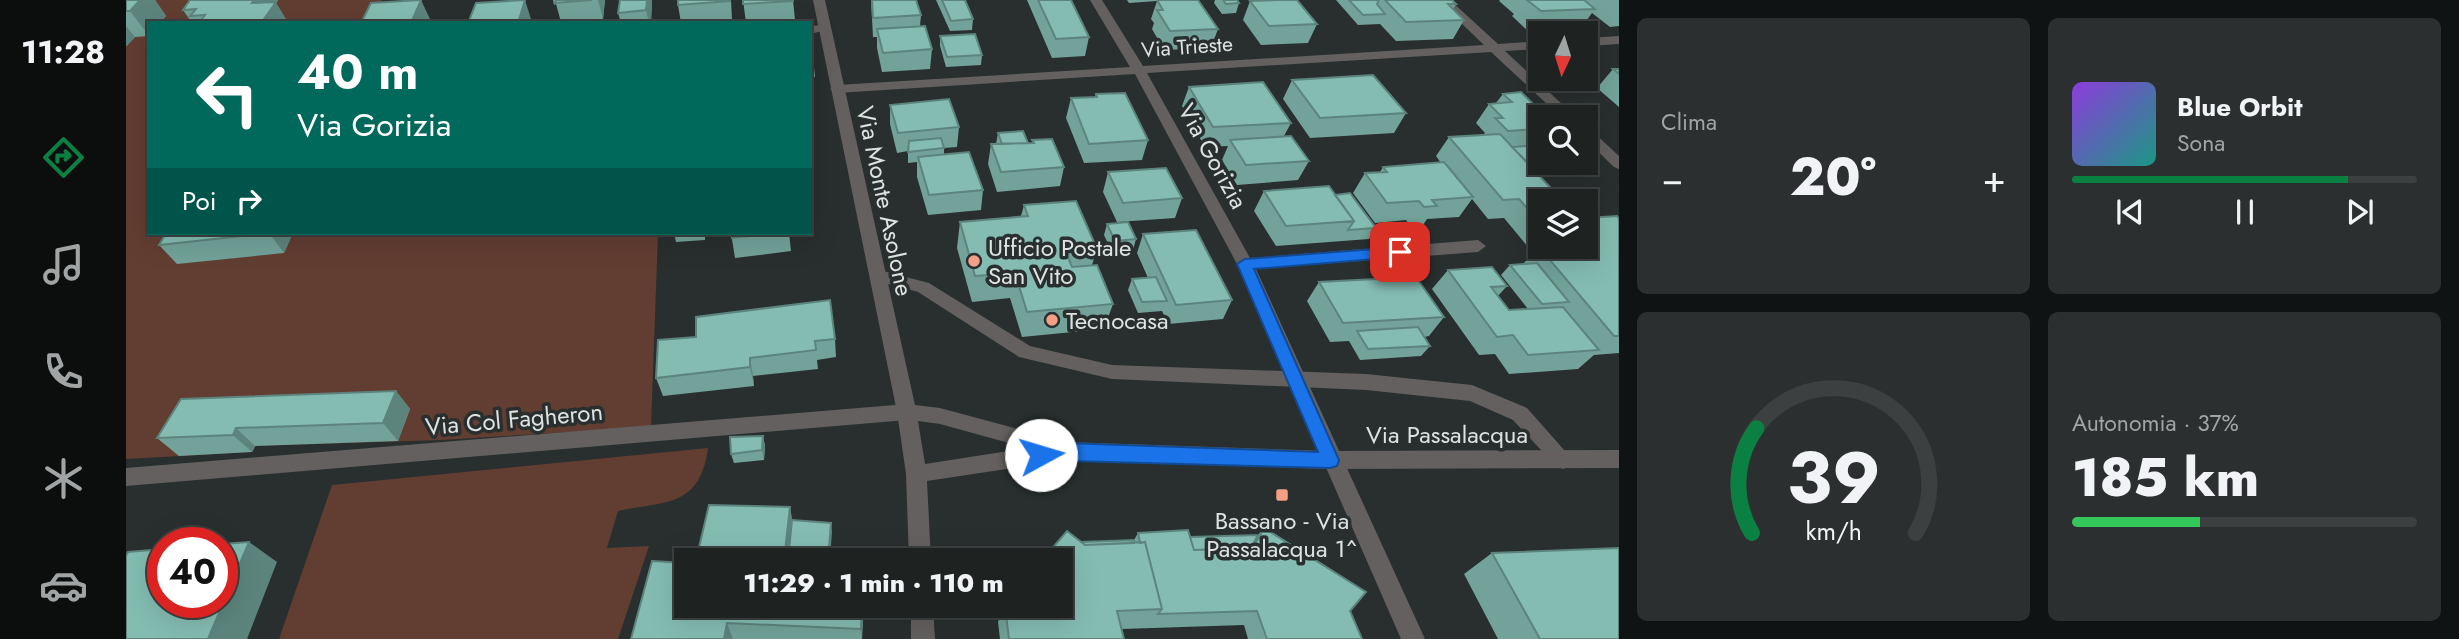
<!DOCTYPE html>
<html lang="it">
<head>
<meta charset="utf-8">
<style>
	:root { --surface:#1e2322; --page:#2b2f2f; --text:#f1f3f6; --muted:#a1a4a5; --line:#3c4040; --accent:#0b8043 }
	body { margin:0; font-family:Jost,sans-serif; background:var(--page); color:var(--text); height:100vh; display:flex; flex-direction:column; font-size:26px; white-space:nowrap }
	* { box-sizing:border-box; margin:0 }
	p { font-size:23px; color:var(--muted) }
	.icon { flex:none; width:38px; height:38px; fill:none; stroke:currentColor; stroke-width:2; stroke-linecap:round; stroke-linejoin:round }
	.map { position:relative; flex:1; overflow:hidden }
	.panel { display:flex; flex-direction:column; gap:18px; padding:18px; background:#101313; width:840px }
	.panel>* { flex:none }
	.top-card { position:absolute; left:21px; top:21px; width:665px; height:214px; border-radius:0px; box-shadow:0 7px 28px #0002,0 0 0 2px var(--line); background:#00695c; color:#fff; overflow:hidden }
	.needle { width:46px; rotate:184deg }
	.fabs { position:absolute; left:1402px; top:21px; display:grid; gap:14px }
	.fabs a { display:grid; place-items:center; width:70px; height:70px; border-radius:0px; background:var(--surface); box-shadow:0 7px 28px #0002,0 0 0 2px var(--line); font-size:35px }
	.speed { position:absolute; left:21px; top:527px; display:flex; gap:14px; font-size:35px; font-weight:700; text-align:center }
	.speed>* { display:grid; place-content:center; width:91px; height:91px; border-radius:50%; background:var(--surface); box-shadow:0 7px 28px #0002,0 0 0 2px var(--line); line-height:1 }
	.speed .limit { border:10px solid #d22; background:#fff; color:#111 }
	.pin { position:absolute; display:grid; place-items:center; width:60px; height:60px; color:#fff; margin:-30px; border-radius:14px; box-shadow:0 4px 10px #0006 }
	.me { position:absolute; width:77px; margin:-38px; rotate:84deg; stroke-linejoin:round; filter:drop-shadow(0 0 5px #0008) }
	.turn { display:flex; align-items:center; gap:24px; height:147px; padding:0 35px; font-size:32px }
	.turn .icon { width:91px; height:91px; stroke-width:2.5 }
	.turn b { display:block; font-size:49px; line-height:60px }
	.then { display:flex; align-items:center; height:66px; padding:0 35px; background:#0003; gap:14px; font-size:26px }
	.big { font-size:52px; font-weight:800; line-height:1.1 }
	.panel .widget { flex:1; display:flex; flex-direction:column; justify-content:center; gap:10px; min-width:0; padding:0 24px; border-radius:10px; background:var(--page) }
	.panel .dial { align-items:center; gap:0 }
	.dial svg { height:182px; overflow:visible; fill:none; stroke:var(--line); stroke-width:7; stroke-linecap:round; text-anchor:middle }
	.dial text { fill:var(--text); stroke:none }
	.song { display:flex; align-items:center; gap:21px }
	.cover { width:84px; height:84px; border-radius:10px; background:linear-gradient(135deg,hsl(270 70% 55%),hsl(170 70% 35%)) }
	.played { height:7px; border-radius:4px; background:linear-gradient(90deg,var(--accent) 80%,var(--line) 80%) }
	.keys { display:flex; justify-content:space-around; direction:ltr }
	.heat { display:flex; justify-content:space-between; align-items:center; font-size:38px; direction:ltr }
	.charge { height:10px; border-radius:5px; background:linear-gradient(90deg,#34c759 37%,var(--line) 0) }
	.panel .tiles { flex:1; display:grid; gap:18px; grid-template-columns:repeat(2,1fr) }
	.trip { position:absolute; left:548px; top:548px; width:399px; height:70px; border-radius:0px; background:var(--surface); box-shadow:0 7px 28px #0002,0 0 0 2px var(--line); font-weight:800; line-height:70px; text-align:center }
	main { display:flex; flex:1; min-height:0 }
	.menu { display:flex; flex-direction:column; width:126px; justify-content:space-around; align-items:center; background:#0c0e0e; color:var(--muted) }
	.menu .icon { width:49px; height:49px }
	.menu .on { color:var(--accent) }
	.menu b { font-size:32px; color:var(--text) }
	.map>svg:first-child { display:block }
	.green { fill:#623d32 }
	.lines { fill:none; stroke-linecap:round; stroke-linejoin:round }
	.service { fill:#63605f; fill-rule:evenodd }
	.minor { fill:#63605f; fill-rule:evenodd }
	.tertiary { fill:#63605f; fill-rule:evenodd }
	.wall { fill:#72a299 }
	.shaded-wall { fill:#5c847d }
	.building { fill:#84bcb2; stroke:#5c847d; stroke-width:2 }
	.route { fill:#1a73e8; stroke:#114b97; stroke-width:2 }
	.poi-dot { fill:#f39f85; stroke:#282f2e; stroke-width:2.5 }
	.labels { text-anchor:middle; dominant-baseline:central; stroke-width:7; stroke-linejoin:round; paint-order:stroke }
	.far-street-label { font-size:21px; fill:#dee3e2; stroke:#282f2e }
	.street-label { font-size:24px; fill:#dee3e2; stroke:#282f2e }
	.poi-label { font-size:24px; fill:#dee3e2; stroke:#282f2e; text-anchor:start }
</style>
</head>
<body>
<main>
<nav class="menu">
<b>11:28</b>
<svg class="icon on" aria-label="directions" viewBox="0 0 24 24"><path d="M12 3l9 9-9 9-9-9zM9 14v-3h6M13 9l2 2-2 2"/></svg>
<svg class="icon" aria-label="music" viewBox="0 0 24 24"><path d="M9 18V5l10-2v13"/><circle cx="6" cy="18" r="3"/><circle cx="16" cy="16" r="3"/></svg>
<svg class="icon" aria-label="phone" viewBox="0 0 24 24"><path d="M5 4h4l2 5-3 2q2 4 5 5l2-3 5 2v4C11 20 4 13 5 4z"/></svg>
<svg class="icon" aria-label="climate" viewBox="0 0 24 24"><path d="M12 3v18M4 7l16 10M4 17L20 7"/></svg>
<svg class="icon" aria-label="car" viewBox="0 0 24 24"><path d="M5 17H2v-5l4-1 3-4h7l3 4 3 1v5h-3M9 17h6M6 11h13"/><circle cx="7" cy="17" r="2"/><circle cx="17" cy="17" r="2"/></svg>
</nav>
<div class="map">
<svg width="1493" height="639" viewBox="0 0 1493 639">
	<rect width="100%" height="100%" fill="#282f2e"/>
	<path class="green" d="M 0,0 L 256,0 L 245,23 L 23,23 L 23,233 L 532,233 L 525,427 L 315,440 L 130,446 L 126,452 L 0,459 Z
		M 582,448 C 574,508 539,501 492,511 L 481,548 L 523,546 L 492,639 L 153,639 L 206,485 Z"/>
	<g class="lines">
		<path class="service" d="M 753,270 L 803,283 L 904,346 L 986,365 L 1240,374 L 1346,385 L 1401,408 L 1447,460 L 1444,466 L 1437,469 L 1430,466 L 1387,420 L 1344,401 L 1240,390 L 986,379 L 893,357 L 792,292 L 747,280 L 745,276 Z"/>
		<path class="minor" d="M 964,0 L 976,0 L 1017,66 L 1358,45 L 1311,0 L 1324,0 L 1372,44 L 1414,41 L 1414,49 L 1379,51 L 1450,117 L 1435,117 L 1365,52 L 1021,73 L 1124,258 L 1352,240 L 1360,246 L 1352,252 L 1130,269 L 1299,639 L 1275,639 L 1111,264 L 1009,74 L 711,93 L 704,89 L 711,85 L 1004,67 Z
			M 684,26 L 698,25 L 704,29 L 684,34 Z
			M 1493,36 L 1493,44 L 1460,46 L 1460,38 Z
			M 1460,129 L 1465,130 L 1493,156 L 1493,169 L 1488,167 L 1460,140 Z
			M 781,404 L 788,406 L 791,412 L 788,418 L 781,420 L 0,486 L 0,468 Z"/>
		<path class="tertiary" d="M 687,0 L 699,0 L 789,405 L 814,408 L 940,442 L 1204,451 L 1493,450 L 1493,468 L 1204,469 L 940,460 L 801,481 L 805,560 L 783,560 L 780,474 L 771,412 ZM 792,421 L 814,424 L 901,448 L 799,464 Z
			M 785,606 L 807,606 L 809,639 L 785,639 Z"/>
	</g>
	<path class="wall" d="M 0,0 L 29,0 L 40,16 L 34,23 L 23,23 L 23,36 L 9,37 L 0,46 Z
		M 64,0 L 152,0 L 150,3 L 161,21 L 160,23 L 66,23 L 57,10 Z
		M 427,0 L 479,0 L 477,19 L 435,22 L 430,4 L 428,5 Z
		M 526,0 L 525,23 L 495,23 L 492,13 Z
		M 605,0 L 606,20 L 571,23 L 555,23 L 552,5 Z
		M 617,0 L 667,0 L 669,20 L 620,23 Z
		M 745,0 L 795,15 L 794,26 L 806,49 L 804,69 L 756,72 L 751,48 L 751,37 L 747,37 Z
		M 810,0 L 839,0 L 847,19 L 846,30 L 824,31 Z
		M 901,0 L 945,0 L 963,37 L 959,56 L 926,58 Z
		M 1001,0 L 1072,0 L 1092,29 L 1085,48 L 1038,50 L 1026,29 L 1028,23 L 1025,19 L 1031,1 L 1003,3 Z
		M 1089,0 L 1111,0 L 1113,3 L 1110,13 L 1096,14 L 1088,3 Z
		M 1210,0 L 1326,0 L 1330,4 L 1327,9 L 1338,20 L 1327,39 L 1270,41 L 1254,24 L 1232,25 Z
		M 1374,0 L 1493,0 L 1493,26 L 1484,27 L 1466,13 L 1455,28 L 1402,31 L 1386,16 L 1388,14 L 1373,1 Z
		M 1124,1 L 1191,24 L 1182,43 L 1135,45 L 1117,20 Z
		M 814,36 L 856,55 L 855,65 L 820,67 L 814,46 Z
		M 684,41 L 687,58 L 689,77 L 684,77 Z
		M 1487,69 L 1493,69 L 1493,107 L 1471,88 Z
		M 1166,80 L 1280,113 L 1268,133 L 1184,138 L 1157,99 Z
		M 1063,87 L 1165,123 L 1158,136 L 1183,161 L 1172,180 L 1111,185 L 1096,160 L 1102,146 L 1079,147 L 1056,106 Z
		M 970,94 L 1022,140 L 1016,160 L 958,163 L 940,118 L 945,98 L 969,97 Z
		M 1377,94 L 1414,117 L 1414,148 L 1403,149 L 1413,160 L 1406,169 L 1414,201 L 1414,247 L 1460,247 L 1493,219 L 1493,353 L 1468,355 L 1452,369 L 1383,374 L 1369,354 L 1353,355 L 1306,289 L 1322,270 L 1381,286 L 1372,296 L 1383,310 L 1402,309 L 1375,275 L 1384,265 L 1397,264 L 1407,253 L 1378,218 L 1362,219 L 1346,199 L 1333,217 L 1301,219 L 1297,225 L 1285,227 L 1280,220 L 1249,223 L 1227,193 L 1239,173 L 1254,172 L 1257,167 L 1315,163 L 1310,156 L 1323,137 L 1357,135 L 1359,133 L 1350,123 L 1363,104 L 1370,103 Z
		M 764,105 L 833,127 L 831,147 L 818,148 L 818,155 L 857,190 L 855,210 L 802,215 L 791,177 L 791,162 L 782,163 L 782,151 L 771,153 L 764,124 Z
		M 872,133 L 902,143 L 906,143 L 906,140 L 938,167 L 934,186 L 871,192 L 862,164 L 865,144 L 870,144 Z
		M 982,172 L 1056,198 L 1049,218 L 991,222 L 977,192 Z
		M 1138,191 L 1209,195 L 1250,228 L 1243,239 L 1150,246 L 1128,211 Z
		M 898,205 L 971,249 L 966,265 L 987,304 L 978,329 L 896,337 L 884,298 L 846,302 L 831,248 L 834,222 L 895,216 Z
		M 981,224 L 1010,239 L 1007,250 L 986,252 L 978,235 Z
		M 40,233 L 167,233 L 158,253 L 51,264 L 33,245 Z
		M 548,233 L 579,233 L 579,240 L 550,242 Z
		M 605,233 L 663,233 L 665,251 L 609,258 Z
		M 1017,234 L 1106,300 L 1097,319 L 1042,324 L 1036,311 L 1012,313 L 1002,290 L 1006,279 L 1022,278 L 1011,253 Z
		M 1193,282 L 1318,317 L 1303,336 L 1298,337 L 1304,346 L 1295,356 L 1234,360 L 1223,341 L 1204,342 L 1181,301 Z
		M 570,337 L 709,339 L 710,357 L 691,360 L 692,369 L 627,376 L 628,386 L 537,396 L 530,378 Z
		M 270,391 L 284,409 L 272,441 L 129,446 L 126,452 L 53,456 L 31,438 Z
		M 637,436 L 639,446 L 638,460 L 608,463 L 605,454 Z
		M 1138,528 L 1224,611 L 1236,639 L 1122,639 L 1118,625 L 996,629 L 998,639 L 874,639 L 872,622 L 878,606 L 934,606 L 956,543 L 1008,540 L 1012,533 L 1064,537 L 1132,535 Z
		M 1366,553 L 1493,639 L 1372,639 L 1338,574 Z
		M 560,606 L 738,606 L 736,639 L 505,639 Z"/>
	<path class="shaded-wall" d="M 14,0 L 29,0 L 40,16 L 34,23 L 23,23 L 23,36 L 4,11 Z
		M 128,0 L 152,0 L 150,3 L 161,21 L 160,23 L 141,23 L 126,3 Z
		M 295,0 L 304,19 L 302,23 L 285,23 Z
		M 399,0 L 405,19 L 404,23 L 392,23 Z
		M 472,0 L 479,0 L 477,19 Z
		M 521,0 L 526,0 L 525,23 L 523,23 L 520,10 Z
		M 0,26 L 9,37 L 1,46 L 0,45 Z
		M 143,233 L 167,233 L 158,253 Z
		M 624,358 L 627,376 L 628,386 L 624,367 Z
		M 270,391 L 284,409 L 272,441 L 257,423 Z
		M 110,428 L 129,446 L 126,452 L 107,435 Z
		M 637,436 L 639,446 L 638,460 L 636,450 Z
		M 664,507 L 668,529 L 664,560 L 658,560 Z
		M 705,523 L 706,532 L 704,560 L 702,560 Z
		M 123,542 L 151,562 L 121,639 L 82,639 Z
		M 736,606 L 738,606 L 735,639 L 735,629 Z
		M 601,623 L 607,639 L 598,639 Z"/>
	<path class="building" d="M 0,0 L 14,0 L 4,11 L 0,11 Z
		M 64,0 L 128,0 L 126,3 L 150,2 L 138,19 L 148,18 L 144,23 L 73,23 L 79,15 L 64,16 L 70,9 L 57,10 Z
		M 295,0 L 285,23 L 235,23 L 245,3 Z
		M 399,0 L 392,23 L 342,23 L 350,3 Z
		M 430,0 L 466,0 L 429,3 Z
		M 494,0 L 521,0 L 520,10 L 492,13 Z
		M 552,0 L 604,0 L 604,1 L 552,5 Z
		M 617,0 L 667,0 L 667,1 L 617,4 Z
		M 746,0 L 790,0 L 795,15 L 747,18 Z
		M 816,0 L 839,0 L 847,19 L 825,21 Z
		M 912,0 L 945,0 L 963,37 L 930,39 Z
		M 1031,0 L 1072,0 L 1092,29 L 1044,31 L 1031,10 L 1037,10 Z
		M 1097,0 L 1111,0 L 1113,3 L 1100,4 Z
		M 1152,0 L 1171,0 L 1191,24 L 1143,26 L 1124,1 Z
		M 1223,0 L 1253,0 L 1251,4 L 1259,14 L 1237,15 Z
		M 1259,0 L 1326,0 L 1330,4 L 1322,4 L 1338,20 L 1280,22 Z
		M 1401,0 L 1458,0 L 1469,9 L 1415,11 Z
		M 680,20 L 681,23 L 639,23 Z
		M 799,26 L 806,49 L 757,53 L 751,29 Z
		M 849,34 L 856,55 L 821,57 L 814,36 Z
		M 684,41 L 687,58 L 684,58 Z
		M 1487,69 L 1493,69 L 1493,74 Z
		M 1247,75 L 1280,113 L 1194,118 L 1166,80 Z
		M 1137,82 L 1165,123 L 1087,127 L 1063,87 Z
		M 1395,92 L 1419,116 L 1435,115 L 1437,117 L 1414,117 L 1414,129 L 1382,131 L 1369,118 L 1377,118 L 1363,104 L 1386,102 L 1377,94 Z
		M 999,93 L 1022,140 L 963,144 L 945,98 L 971,97 L 970,94 Z
		M 823,99 L 833,127 L 772,133 L 764,105 Z
		M 897,131 L 902,143 L 876,144 L 872,133 Z
		M 1374,134 L 1437,201 L 1414,201 L 1414,222 L 1393,199 L 1377,200 L 1323,137 Z
		M 1165,136 L 1183,161 L 1120,165 L 1104,140 Z
		M 815,138 L 818,148 L 782,152 L 783,141 Z
		M 926,139 L 938,167 L 875,172 L 865,144 L 908,143 L 906,140 Z
		M 1401,146 L 1413,160 L 1399,160 L 1386,147 Z
		M 843,152 L 857,190 L 803,195 L 792,157 Z
		M 1318,162 L 1347,197 L 1306,200 L 1311,206 L 1298,207 L 1293,201 L 1261,203 L 1239,173 L 1261,172 L 1257,167 Z
		M 1040,168 L 1056,198 L 997,203 L 982,172 Z
		M 1203,186 L 1228,221 L 1160,226 L 1138,191 Z
		M 1224,193 L 1250,228 L 1222,230 L 1228,221 L 1209,195 Z
		M 950,201 L 971,249 L 940,252 L 946,267 L 971,265 L 987,304 L 901,312 L 889,273 L 849,276 L 834,222 L 902,216 L 898,205 Z
		M 1491,216 L 1493,219 L 1493,336 L 1488,336 L 1413,247 L 1460,247 L 1460,218 Z
		M 1002,222 L 1010,239 L 989,241 L 981,224 Z
		M 1070,230 L 1106,300 L 1050,305 L 1017,234 Z
		M 40,233 L 143,233 L 33,245 Z
		M 605,233 L 653,233 L 606,238 Z
		M 1411,263 L 1443,302 L 1416,304 L 1384,265 Z
		M 1366,267 L 1381,286 L 1365,287 L 1383,310 L 1437,307 L 1473,350 L 1402,355 L 1387,335 L 1371,337 L 1322,270 Z
		M 1030,277 L 1041,301 L 1016,302 L 1006,279 Z
		M 1290,277 L 1318,317 L 1217,323 L 1193,282 Z
		M 704,300 L 709,339 L 689,341 L 690,350 L 624,358 L 624,367 L 530,378 L 532,340 L 570,337 L 570,317 Z
		M 1292,327 L 1304,346 L 1242,349 L 1231,331 Z
		M 270,391 L 257,423 L 110,428 L 107,435 L 31,438 L 55,399 Z
		M 637,436 L 636,450 L 605,454 L 604,437 Z
		M 583,505 L 664,507 L 658,560 L 570,560 Z
		M 666,520 L 705,523 L 702,560 L 662,560 Z
		M 1138,528 L 1240,592 L 1224,611 L 1236,639 L 1141,639 L 1131,611 L 1032,614 L 1036,609 L 1019,542 L 1014,543 L 1012,533 L 1062,530 L 1068,550 L 1127,548 Z
		M 941,531 L 959,545 L 1019,542 L 1036,609 L 991,611 L 998,639 L 883,639 L 879,606 L 934,606 L 934,560 L 916,560 Z
		M 1132,535 L 1125,548 L 1068,550 L 1064,537 Z
		M 1008,540 L 1008,543 L 959,545 L 956,542 Z
		M 123,542 L 82,639 L 0,639 L 0,556 L 2,552 L 37,549 L 37,602 L 96,602 L 96,544 Z
		M 1493,548 L 1493,639 L 1414,639 L 1366,553 Z
		M 526,561 L 560,563 L 560,606 L 736,606 L 735,629 L 601,623 L 598,639 L 505,639 Z"/>
	<path class="route" d="M 1274,247 L 1282,252 L 1274,257 L 1128,269 L 1213,460 L 1211,466 L 1204,468 L 908,460 L 906,455 L 908,449 L 940,443 L 1192,452 L 1111,264 L 1119,259 Z"/>
	<g class="poi-dot">
		<circle cx="848" cy="261" r="7"/>
		<circle cx="926" cy="320" r="7"/>
		<rect x="1149" y="488" width="14" height="14" rx="3.5"/>
	</g>
	<g class="labels">
		<g class="far-street-label">
			<text transform="translate(1061 47) rotate(-4)">Via Trieste</text>
		</g>
		<g class="street-label">
			<text transform="translate(1087 156) rotate(61)">Via Gorizia</text>
			<text transform="translate(759 201) rotate(78)">Via Monte Asolone</text>
			<text transform="translate(388 419) rotate(-5)">Via Col Fagheron</text>
			<text x="1321" y="434">Via Passalacqua</text>
		</g>
		<g class="poi-label">
			<text x="862" y="247">Ufficio Postale<tspan x="862" dy="28">San Vito</tspan></text>
			<text x="940" y="320">Tecnocasa</text>
			<text x="1156" y="520" text-anchor="middle">Bassano - Via<tspan x="1156" dy="28">Passalacqua 1^</tspan></text>
		</g>
	</g>
</svg>
<div class="fabs">
<a><svg class="needle" viewBox="-14 -14 28 28"><path d="M0-13l5 13h-10z" fill="#e53935"/><path d="M0 13l5-13h-10z" fill="#a1a4a5"/></svg></a>
<a><svg class="icon" aria-label="search" viewBox="0 0 24 24"><circle cx="10" cy="10" r="6"/><path d="M15 15l6 6"/></svg></a>
<a><svg class="icon" aria-label="layers" viewBox="0 0 24 24"><path d="M12 4l9 5-9 5-9-5zM3 14l9 5 9-5"/></svg></a>
</div>
<div class="speed"><div class="limit">40</div></div>
<div class="pin" style="left:1274px;top:252px;background:#d93025"><svg class="icon" aria-label="arrive" viewBox="0 0 24 24"><path d="M6 21V4h12l-3 4 3 4H6"/></svg></div>
<svg class="me" style="left:915px;top:455px" viewBox="-20 -20 40 40"><circle r="19" fill="#fff"/><path d="M0-13L10 11 0 6-10 11z" fill="#1a73e8"/></svg>
<div class="trip">11:29 · 1 min · 110 m</div>
<div class="top-card">
<div class="turn"><svg class="icon" aria-label="left" viewBox="0 0 24 24"><path d="M17 20v-9H6M10 6l-5 5 5 5"/></svg><div><b>40 m</b>Via Gorizia</div></div>
<div class="then">Poi<svg class="icon" aria-label="right" viewBox="0 0 24 24"><path d="M7 20v-9h11M14 6l5 5-5 5"/></svg></div>
</div>
</div>
<section class="panel">
<div class="tiles">
<div class="widget"><p>Clima</p>
<div class="heat"><a>−</a><b class="big">20°</b><a>+</a></div>
</div>
<div class="widget">
<div class="song"><i class="cover"></i><div><b>Blue Orbit</b><p>Sona</p></div></div>
<div class="played"></div>
<div class="keys"><svg class="icon" aria-label="previous" viewBox="0 0 24 24"><path d="M18 5L8 12l10 7zM5 5v14"/></svg><svg class="icon" aria-label="pause" viewBox="0 0 24 24"><path d="M8 5v14M16 5v14"/></svg><svg class="icon" aria-label="next" viewBox="0 0 24 24"><path d="M6 5l10 7-10 7zM19 5v14"/></svg></div>
</div>
<div class="widget dial"><svg viewBox="0 0 100 80">
<path d="M14 69A42 42 0 1 1 86 69"/>
<path d="M14 69A42 42 0 0 1 16 23" stroke="#0b8043"/>
<text x="50" y="56" font-size="32" font-weight="700">39</text>
<text x="50" y="72" font-size="11">km/h</text>
</svg></div>
<div class="widget"><p>Autonomia · 37%</p><b class="big">185 km</b><div class="charge"></div></div>
</div>
</section>
</main>
</body>
</html>
